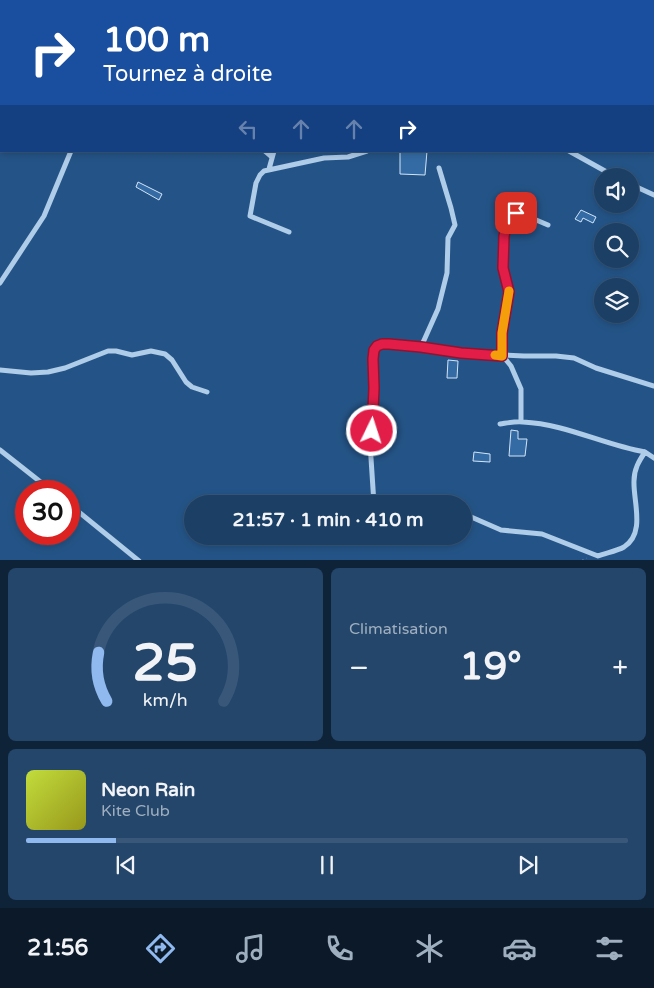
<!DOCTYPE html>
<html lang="fr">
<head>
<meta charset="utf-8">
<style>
	:root { --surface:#1b3f65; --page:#24466b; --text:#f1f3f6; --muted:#a0afbf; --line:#395879; --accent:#90b9f0 }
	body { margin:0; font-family:"Varela Round",sans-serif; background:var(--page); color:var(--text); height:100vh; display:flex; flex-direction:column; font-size:19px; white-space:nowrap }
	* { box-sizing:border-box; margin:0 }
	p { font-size:16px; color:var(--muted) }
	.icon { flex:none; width:28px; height:28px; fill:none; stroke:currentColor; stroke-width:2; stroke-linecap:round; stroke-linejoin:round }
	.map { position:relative; height:560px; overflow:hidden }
	.panel { display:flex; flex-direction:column; gap:8px; padding:8px; background:#0f2338; flex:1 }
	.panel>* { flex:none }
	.hud { position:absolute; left:0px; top:0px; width:655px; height:152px; box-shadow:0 2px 8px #0003,0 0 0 1px var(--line); background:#1a4fa0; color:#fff; overflow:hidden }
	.buttons { position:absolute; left:594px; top:168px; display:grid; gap:10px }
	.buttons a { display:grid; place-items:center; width:45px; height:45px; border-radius:50%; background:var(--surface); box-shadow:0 2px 8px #0003,0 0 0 1px var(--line); font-size:25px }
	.speed { position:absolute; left:15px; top:480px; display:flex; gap:10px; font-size:25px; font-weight:700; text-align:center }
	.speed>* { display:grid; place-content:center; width:65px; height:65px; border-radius:50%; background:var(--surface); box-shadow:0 2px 8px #0003,0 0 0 1px var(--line); line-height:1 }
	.speed .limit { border:8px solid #d22; background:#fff; color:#111 }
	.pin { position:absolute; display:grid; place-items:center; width:42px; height:42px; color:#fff; margin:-21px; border-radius:10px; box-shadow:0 2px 8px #0006 }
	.me { position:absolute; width:55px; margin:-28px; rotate:4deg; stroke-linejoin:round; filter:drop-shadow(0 0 4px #0008) }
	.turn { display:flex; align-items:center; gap:18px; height:105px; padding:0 20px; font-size:22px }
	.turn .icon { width:65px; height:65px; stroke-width:2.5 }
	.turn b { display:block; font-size:35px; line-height:42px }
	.lanes { display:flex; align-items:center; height:48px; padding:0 20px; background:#0003; justify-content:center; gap:25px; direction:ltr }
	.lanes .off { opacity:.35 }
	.big { font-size:38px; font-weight:700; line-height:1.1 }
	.panel .tile { flex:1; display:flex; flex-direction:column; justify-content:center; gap:8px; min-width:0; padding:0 18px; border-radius:8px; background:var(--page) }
	.panel .dial { align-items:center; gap:0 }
	.dial svg { height:130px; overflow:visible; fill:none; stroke:var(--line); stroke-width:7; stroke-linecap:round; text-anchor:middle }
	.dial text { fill:var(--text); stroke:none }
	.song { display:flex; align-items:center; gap:15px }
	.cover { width:60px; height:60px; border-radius:8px; background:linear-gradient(135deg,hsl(70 70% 55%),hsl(60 70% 35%)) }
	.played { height:5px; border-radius:2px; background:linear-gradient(90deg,var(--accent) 15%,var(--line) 15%) }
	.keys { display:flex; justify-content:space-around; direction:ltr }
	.heat { display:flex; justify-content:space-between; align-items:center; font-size:28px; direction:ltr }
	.panel .tiles { flex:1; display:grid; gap:8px; grid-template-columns:1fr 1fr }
	.tile:last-child { grid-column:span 2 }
	.trip { position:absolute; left:184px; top:495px; width:288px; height:50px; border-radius:25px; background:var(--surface); box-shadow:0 2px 8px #0003,0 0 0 1px var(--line); font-weight:700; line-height:50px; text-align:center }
	.dock { display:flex; height:80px; justify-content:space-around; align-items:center; background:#0b1928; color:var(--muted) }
	.dock .icon { width:35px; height:35px }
	.dock .selected { color:var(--accent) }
	.dock b { font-size:22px; color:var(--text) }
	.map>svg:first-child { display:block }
	.building { fill:#346ba4; stroke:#d3e5f7 }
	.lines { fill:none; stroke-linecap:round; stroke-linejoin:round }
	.path { stroke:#afcce9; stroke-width:1; stroke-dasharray:2.5 4; stroke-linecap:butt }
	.street { stroke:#afcce9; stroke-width:5 }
	.route-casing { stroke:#92132f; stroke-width:12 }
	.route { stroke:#e11d48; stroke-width:9 }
	.slow { stroke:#f59e0b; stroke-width:9 }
</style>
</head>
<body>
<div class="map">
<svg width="654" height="561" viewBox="0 0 654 561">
	<rect width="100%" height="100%" fill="#245487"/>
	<path class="building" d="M 400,151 L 427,151 L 425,175 L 400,174 Z
		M 138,182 L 162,194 L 159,200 L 136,187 Z
		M 581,210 L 596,217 L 593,223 L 583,218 L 581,222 L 575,219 Z
		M 448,360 L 458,361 L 457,378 L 447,378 Z
		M 511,430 L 518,431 L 518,439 L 527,439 L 525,456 L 509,456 Z
		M 474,452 L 490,454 L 490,462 L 473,461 Z"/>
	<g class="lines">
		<path class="path" d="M 559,0 L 559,1
			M 442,1 L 443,0
			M 654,40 L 654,41
			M 581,561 L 587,558"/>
		<path class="street" d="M 123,1 L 123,0
			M 163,1 L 164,0
			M 344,1 L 345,0
			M 265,151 L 272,157
			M 569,151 L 614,176
			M 269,169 L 274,151
			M 630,184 L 654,195
			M 289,232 L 250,216 L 256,183 L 260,175 L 264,171 L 324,158 L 348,157 L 367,151
			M 0,283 L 44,216 L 71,151
			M 421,347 L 438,309 L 447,273 L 448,238 L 455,225 L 451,208 L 439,168
			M 0,370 L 31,373 L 48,372 L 65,368 L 108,351 L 116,351 L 132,355 L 151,351 L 165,354 L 172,360 L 186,382 L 192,387 L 207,392
			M 521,422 L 521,389 L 511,366 L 502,355 L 502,346 L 504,314 L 509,292 L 503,268 L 504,236 L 508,219 L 516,213 L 522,214 L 548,225
			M 500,424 C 507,423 516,421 523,422 C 566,424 604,445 645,452
			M 0,450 L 52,491
			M 69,504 L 139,561
			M 374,504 L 370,443 L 373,419 L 373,359 L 374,349 L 382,344 L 421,347 L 461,353 L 524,356 L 556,356 L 574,358 L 596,368 L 654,386
			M 462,513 L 501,530 L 542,534 L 598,556 C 606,553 617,551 624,547 C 646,533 633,501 634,481 C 634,469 639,461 645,452 L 654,458"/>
	</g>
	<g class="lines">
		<defs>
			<path id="route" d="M 372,431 L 374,388 L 373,359 L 374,350 L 377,346 L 382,344 L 389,344 L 421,347 L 461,353 L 502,356 L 502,333 L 509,292 L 503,268 L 504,236 L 508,219 L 516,213"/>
		</defs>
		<use href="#route" class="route-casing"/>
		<use href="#route" class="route"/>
		<path class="slow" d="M 495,355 L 502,356 L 502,333 L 509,291"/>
	</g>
</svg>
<div class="buttons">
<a><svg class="icon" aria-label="sound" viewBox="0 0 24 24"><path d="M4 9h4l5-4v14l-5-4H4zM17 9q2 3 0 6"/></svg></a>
<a><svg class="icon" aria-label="search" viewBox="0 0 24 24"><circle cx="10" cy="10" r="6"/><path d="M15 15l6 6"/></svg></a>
<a><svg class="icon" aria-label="layers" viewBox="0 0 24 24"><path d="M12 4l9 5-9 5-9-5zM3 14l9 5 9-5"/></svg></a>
</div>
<div class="speed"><div class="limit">30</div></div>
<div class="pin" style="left:516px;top:213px;background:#d93025"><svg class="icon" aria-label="arrive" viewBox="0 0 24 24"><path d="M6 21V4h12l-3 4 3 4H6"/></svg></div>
<svg class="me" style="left:372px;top:431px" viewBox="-20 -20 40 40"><circle r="17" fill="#e11d48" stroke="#fff" stroke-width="3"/><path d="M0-11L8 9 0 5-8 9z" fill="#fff"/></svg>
<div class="trip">21:57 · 1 min · 410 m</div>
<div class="hud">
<div class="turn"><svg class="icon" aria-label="right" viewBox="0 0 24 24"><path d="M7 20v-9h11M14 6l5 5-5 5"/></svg><div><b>100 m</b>Tournez à droite</div></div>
<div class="lanes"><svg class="icon off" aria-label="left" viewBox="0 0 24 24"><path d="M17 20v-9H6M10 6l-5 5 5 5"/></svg><svg class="icon off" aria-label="ahead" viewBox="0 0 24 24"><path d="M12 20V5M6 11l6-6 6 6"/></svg><svg class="icon off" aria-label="ahead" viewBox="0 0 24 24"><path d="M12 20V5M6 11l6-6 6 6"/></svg><svg class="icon" aria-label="right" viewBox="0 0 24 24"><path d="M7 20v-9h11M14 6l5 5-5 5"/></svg></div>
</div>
</div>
<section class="panel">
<div class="tiles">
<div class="tile dial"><svg viewBox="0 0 100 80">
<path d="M14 69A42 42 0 1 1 86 69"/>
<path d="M14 69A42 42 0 0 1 9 39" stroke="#90b9f0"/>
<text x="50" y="56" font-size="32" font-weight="700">25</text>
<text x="50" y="72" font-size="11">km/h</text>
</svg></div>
<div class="tile"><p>Climatisation</p>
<div class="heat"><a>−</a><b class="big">19°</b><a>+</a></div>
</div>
<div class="tile">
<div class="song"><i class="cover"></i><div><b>Neon Rain</b><p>Kite Club</p></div></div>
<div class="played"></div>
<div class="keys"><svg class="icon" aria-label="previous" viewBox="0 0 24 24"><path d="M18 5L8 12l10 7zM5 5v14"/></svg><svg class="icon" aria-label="pause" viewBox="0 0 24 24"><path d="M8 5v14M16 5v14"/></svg><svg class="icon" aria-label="next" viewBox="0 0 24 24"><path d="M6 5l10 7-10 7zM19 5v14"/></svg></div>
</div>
</div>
</section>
<nav class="dock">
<b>21:56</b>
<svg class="icon selected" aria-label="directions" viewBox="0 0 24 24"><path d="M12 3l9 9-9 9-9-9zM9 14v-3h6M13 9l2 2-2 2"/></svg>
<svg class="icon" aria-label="music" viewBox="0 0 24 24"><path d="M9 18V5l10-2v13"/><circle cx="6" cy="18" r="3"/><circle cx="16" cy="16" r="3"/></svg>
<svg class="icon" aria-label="phone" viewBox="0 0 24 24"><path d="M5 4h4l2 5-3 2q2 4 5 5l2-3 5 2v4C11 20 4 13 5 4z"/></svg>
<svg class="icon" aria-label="climate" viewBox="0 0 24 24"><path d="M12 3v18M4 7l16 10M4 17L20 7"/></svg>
<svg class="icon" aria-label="car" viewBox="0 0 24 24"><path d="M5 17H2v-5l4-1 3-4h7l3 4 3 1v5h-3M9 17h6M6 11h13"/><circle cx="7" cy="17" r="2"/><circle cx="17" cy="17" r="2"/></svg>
<svg class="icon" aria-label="filters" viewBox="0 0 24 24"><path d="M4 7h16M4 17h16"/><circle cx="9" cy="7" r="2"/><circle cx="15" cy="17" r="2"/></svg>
</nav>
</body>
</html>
